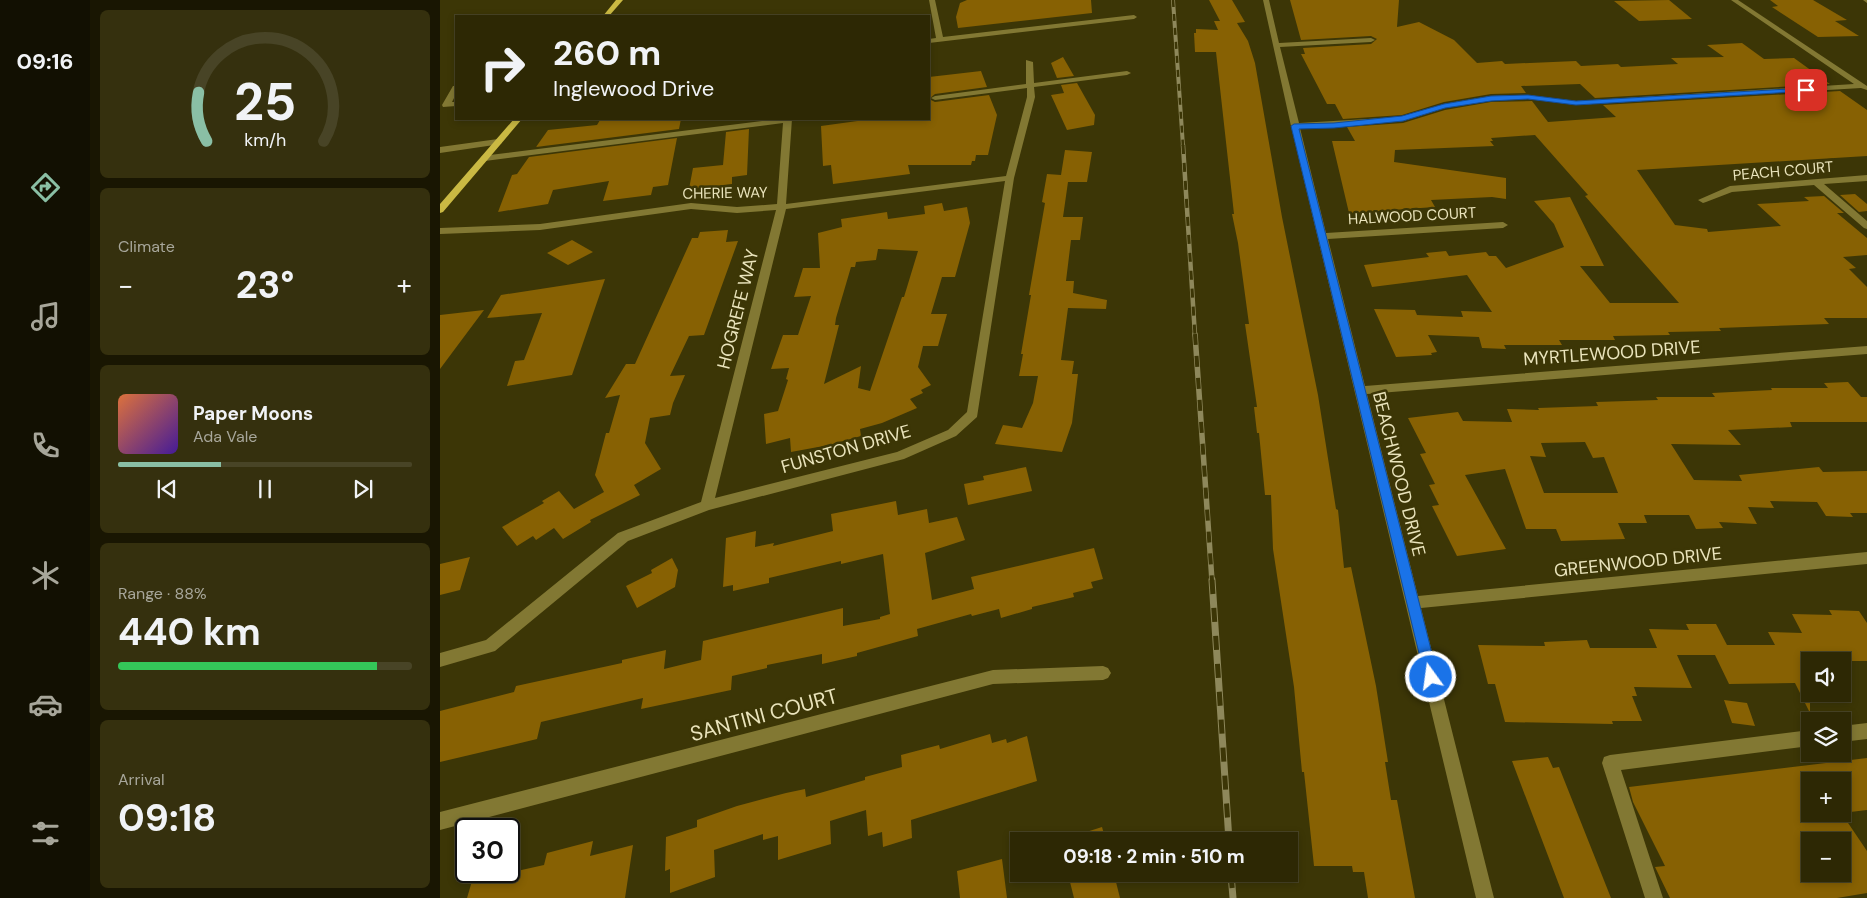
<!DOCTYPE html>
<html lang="en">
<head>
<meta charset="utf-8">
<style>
	:root { --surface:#2d2804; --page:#35300e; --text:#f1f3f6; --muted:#a7a69a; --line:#484426; --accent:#8abfa5 }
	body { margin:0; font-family:"DM Sans",sans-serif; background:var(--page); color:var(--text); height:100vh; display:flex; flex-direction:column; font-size:19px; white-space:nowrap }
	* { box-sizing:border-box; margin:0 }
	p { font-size:16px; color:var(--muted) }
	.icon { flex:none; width:28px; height:28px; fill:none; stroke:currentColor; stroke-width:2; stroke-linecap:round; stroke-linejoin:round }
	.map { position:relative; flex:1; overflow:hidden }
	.side { display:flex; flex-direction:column; gap:10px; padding:10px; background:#191602; width:350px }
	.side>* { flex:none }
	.guide { position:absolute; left:15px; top:15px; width:475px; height:105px; border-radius:0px; box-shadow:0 2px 8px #0003,0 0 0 1px var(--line); background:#2d2804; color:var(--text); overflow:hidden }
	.fabs { position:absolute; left:1361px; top:652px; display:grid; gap:10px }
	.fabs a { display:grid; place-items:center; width:50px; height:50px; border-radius:0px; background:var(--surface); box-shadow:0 2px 8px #0003,0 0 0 1px var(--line); font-size:25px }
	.speed { position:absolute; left:15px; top:818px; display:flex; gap:10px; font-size:25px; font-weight:700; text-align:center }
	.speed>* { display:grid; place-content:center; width:65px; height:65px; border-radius:50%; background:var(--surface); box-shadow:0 2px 8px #0003,0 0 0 1px var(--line); line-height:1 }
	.speed .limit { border:2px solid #111; border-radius:8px; background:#fff; color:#111 }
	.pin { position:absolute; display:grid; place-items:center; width:42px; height:42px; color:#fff; margin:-21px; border-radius:10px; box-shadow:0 2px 8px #0006 }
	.me { position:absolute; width:55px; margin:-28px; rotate:346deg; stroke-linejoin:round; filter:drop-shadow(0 0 4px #0008) }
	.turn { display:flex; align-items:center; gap:18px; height:105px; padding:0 15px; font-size:22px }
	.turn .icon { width:65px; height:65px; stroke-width:2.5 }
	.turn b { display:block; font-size:35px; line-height:42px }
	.big { font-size:38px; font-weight:700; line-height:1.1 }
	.side .widget { flex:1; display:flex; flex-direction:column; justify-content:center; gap:8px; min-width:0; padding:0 18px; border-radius:8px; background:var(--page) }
	.side .dial { align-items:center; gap:0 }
	.dial svg { height:130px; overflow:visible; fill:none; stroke:var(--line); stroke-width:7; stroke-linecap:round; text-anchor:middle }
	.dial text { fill:var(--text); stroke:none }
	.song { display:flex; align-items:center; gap:15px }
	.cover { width:60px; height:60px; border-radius:8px; background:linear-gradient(135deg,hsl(20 70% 55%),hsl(260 70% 35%)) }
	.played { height:5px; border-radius:2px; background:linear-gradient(90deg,var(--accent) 35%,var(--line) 35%) }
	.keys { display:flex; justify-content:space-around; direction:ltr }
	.heat { display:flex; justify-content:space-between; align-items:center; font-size:28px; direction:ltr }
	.charge { height:8px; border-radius:4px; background:linear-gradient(90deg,#34c759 88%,var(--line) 0) }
	.trip { position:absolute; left:570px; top:832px; width:288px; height:50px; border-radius:0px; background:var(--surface); box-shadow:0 2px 8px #0003,0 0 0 1px var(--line); font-weight:700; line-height:50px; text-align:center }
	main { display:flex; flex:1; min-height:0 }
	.dock { display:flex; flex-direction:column; width:90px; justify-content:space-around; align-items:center; background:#121002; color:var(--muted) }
	.dock .icon { width:35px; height:35px }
	.dock .on { color:var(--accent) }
	.dock b { font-size:22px; color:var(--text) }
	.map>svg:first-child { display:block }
	.building { fill:#876103; fill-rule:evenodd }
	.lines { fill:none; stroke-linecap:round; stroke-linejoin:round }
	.minor { fill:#827833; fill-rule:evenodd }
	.major { fill:#cab943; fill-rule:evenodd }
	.rail-far3-casing { stroke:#8e885b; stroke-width:4 }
	.rail-far2-casing { stroke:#8e885b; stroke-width:4.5 }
	.rail-far1-casing { stroke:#8e885b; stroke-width:5.5 }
	.rail-casing { stroke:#8e885b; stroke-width:7 }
	.rail-far3 { stroke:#3c3606; stroke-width:2.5; stroke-dasharray:7; stroke-linecap:butt }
	.rail-far2 { stroke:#3c3606; stroke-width:3; stroke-dasharray:9; stroke-linecap:butt }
	.rail-far1 { stroke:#3c3606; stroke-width:4; stroke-dasharray:11; stroke-linecap:butt }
	.rail { stroke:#3c3606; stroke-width:5; stroke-dasharray:14; stroke-linecap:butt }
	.route { fill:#1a73e8; stroke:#114b97 }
	.labels { text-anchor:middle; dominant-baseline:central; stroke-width:5; stroke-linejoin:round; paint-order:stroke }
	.far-street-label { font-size:15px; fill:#eae4bc; stroke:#3c3606 }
	.street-label { font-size:18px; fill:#eae4bc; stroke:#3c3606 }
	.near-street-label { font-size:21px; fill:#eae4bc; stroke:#3c3606 }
</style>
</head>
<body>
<main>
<nav class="dock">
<b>09:16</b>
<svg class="icon on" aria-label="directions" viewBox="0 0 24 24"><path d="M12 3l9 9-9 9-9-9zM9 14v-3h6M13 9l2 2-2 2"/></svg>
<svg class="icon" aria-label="music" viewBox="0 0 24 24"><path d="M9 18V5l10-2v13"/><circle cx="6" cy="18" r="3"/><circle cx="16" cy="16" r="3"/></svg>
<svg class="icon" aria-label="phone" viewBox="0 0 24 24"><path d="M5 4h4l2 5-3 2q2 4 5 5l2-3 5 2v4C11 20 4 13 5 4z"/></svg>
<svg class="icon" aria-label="climate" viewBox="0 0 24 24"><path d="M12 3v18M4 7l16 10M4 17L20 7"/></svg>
<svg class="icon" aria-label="car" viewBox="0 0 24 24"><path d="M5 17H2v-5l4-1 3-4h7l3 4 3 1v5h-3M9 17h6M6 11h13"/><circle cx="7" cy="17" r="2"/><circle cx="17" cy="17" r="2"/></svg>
<svg class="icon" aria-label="filters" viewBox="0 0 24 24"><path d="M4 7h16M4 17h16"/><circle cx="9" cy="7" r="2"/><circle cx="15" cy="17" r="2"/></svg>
</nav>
<section class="side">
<div class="widget dial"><svg viewBox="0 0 100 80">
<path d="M14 69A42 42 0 1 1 86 69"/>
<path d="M14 69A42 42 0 0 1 9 39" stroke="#8abfa5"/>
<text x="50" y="56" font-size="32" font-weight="700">25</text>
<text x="50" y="72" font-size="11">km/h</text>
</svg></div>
<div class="widget"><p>Climate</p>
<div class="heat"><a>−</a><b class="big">23°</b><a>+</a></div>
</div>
<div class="widget">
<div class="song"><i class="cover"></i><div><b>Paper Moons</b><p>Ada Vale</p></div></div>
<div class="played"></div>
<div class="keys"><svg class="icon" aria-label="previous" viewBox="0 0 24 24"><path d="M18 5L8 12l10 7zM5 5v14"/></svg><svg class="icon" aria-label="pause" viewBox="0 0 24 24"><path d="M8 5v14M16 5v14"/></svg><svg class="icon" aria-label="next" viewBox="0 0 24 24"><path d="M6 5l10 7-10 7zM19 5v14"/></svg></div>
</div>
<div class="widget"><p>Range · 88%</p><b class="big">440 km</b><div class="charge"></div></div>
<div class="widget"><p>Arrival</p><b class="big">09:18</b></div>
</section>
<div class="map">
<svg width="1427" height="898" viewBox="0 0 1427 898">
	<rect width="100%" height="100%" fill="#3c3606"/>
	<path class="building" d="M 527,0 L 651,0 L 652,13 L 518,28 L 516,17 L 520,3 Z
		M 769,0 L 792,0 L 805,22 L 797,23 L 808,41 L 815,63 L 842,217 L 878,395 L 896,509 L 898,510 L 904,568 L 911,567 L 936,686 L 948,762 L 945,762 L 951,800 L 957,800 L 975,898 L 928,898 L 924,872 L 913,872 L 912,866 L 874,866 L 864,772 L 862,772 L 854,687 L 833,549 L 831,495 L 825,495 L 819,433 L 817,433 L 814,407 L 817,407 L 805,324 L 809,324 L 798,243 L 792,214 L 794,214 L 776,52 L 755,52 L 754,33 L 756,33 L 756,29 L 778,30 L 774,21 L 780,21 Z
		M 850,0 L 959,0 L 957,27 L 979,22 L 1014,40 L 1037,63 L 1062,61 L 1065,64 L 1136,61 L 1141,66 L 1178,64 L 1181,67 L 1238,64 L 1231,58 L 1284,57 L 1267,45 L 1302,43 L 1324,59 L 1354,58 L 1390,84 L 1155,98 L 1140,84 L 1081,86 L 1086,93 L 1051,94 L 1004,102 L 962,115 L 903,119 L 895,104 L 887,104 L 861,54 L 865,54 L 863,48 L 931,44 L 937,39 L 931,36 L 861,40 Z
		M 1229,0 L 1252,19 L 1199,21 L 1174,1 Z
		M 1330,0 L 1373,0 L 1407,20 L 1395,21 L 1419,36 L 1378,37 L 1332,7 L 1338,6 Z
		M 623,57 L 634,76 L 617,78 L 611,63 Z
		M 541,71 L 547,87 L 495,94 L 489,99 L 495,102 L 549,95 L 557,115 L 548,155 L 536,155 L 535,161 L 532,161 L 531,165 L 468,165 L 470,174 L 393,184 L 391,165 L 383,166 L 381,126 L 432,119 L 489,119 L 489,77 Z
		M 637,83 L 655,115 L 654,125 L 627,130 L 611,95 L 624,93 L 621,85 Z
		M 1400,91 L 1427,110 L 1427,156 L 1197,170 L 1235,225 L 1267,229 L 1268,232 L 1341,226 L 1317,204 L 1369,201 L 1364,197 L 1384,196 L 1404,213 L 1397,213 L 1427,238 L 1427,255 L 1403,257 L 1416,268 L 1409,269 L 1427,287 L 1427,318 L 1384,318 L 1389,324 L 1279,328 L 1281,331 L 1228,332 L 1230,335 L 1173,336 L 1175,340 L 1119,340 L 1122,345 L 1064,345 L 1066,349 L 1042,348 L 1039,337 L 988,335 L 997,352 L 991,353 L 992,355 L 956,357 L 934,309 L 975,310 L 977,315 L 1023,317 L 1021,311 L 1052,312 L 1027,275 L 932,287 L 924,265 L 989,257 L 986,253 L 1006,251 L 1009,256 L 1046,252 L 1049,256 L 1056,256 L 1066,268 L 1124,247 L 1114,224 L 1094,201 L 1130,197 L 1164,266 L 1140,266 L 1170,303 L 1239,303 L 1145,196 L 1148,195 L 1095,135 L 1051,138 L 1053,141 L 1050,141 L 1054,146 L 955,150 L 954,162 L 1066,178 L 1066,199 L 1052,197 L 991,200 L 995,207 L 909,213 L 892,141 L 915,141 L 907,127 L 963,123 L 1005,110 L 1051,102 L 1092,101 L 1108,122 L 1176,117 L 1163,105 Z
		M 241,119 L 239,129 L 96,147 L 108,130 L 157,125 L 160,120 Z
		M 309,129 L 307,175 L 292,177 L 292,184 L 249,189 L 253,168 L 283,165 L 286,132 Z
		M 237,138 L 228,185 L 213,187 L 211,195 L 163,201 L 169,181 L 113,190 L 108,204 L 58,212 L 72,175 L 77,174 L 89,157 Z
		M 625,150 L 652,152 L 647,182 L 628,182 L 623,217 L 643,217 L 640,240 L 631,240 L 626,281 L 634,281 L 633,293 L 667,300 L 666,309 L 628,308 L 621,360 L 634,361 L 632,374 L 638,374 L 632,423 L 622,452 L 555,444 L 563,425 L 582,428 L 593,403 L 598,376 L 579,376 L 583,354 L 581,354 L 591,295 L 589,295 L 605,203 L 602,202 L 607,174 L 621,175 Z
		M 1415,194 L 1427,204 L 1427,211 L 1419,212 L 1400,195 Z
		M 502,203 L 504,211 L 527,207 L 530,223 L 515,277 L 502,277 L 491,314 L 507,314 L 498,346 L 483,346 L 478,367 L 491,385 L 481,390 L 483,393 L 470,399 L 477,408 L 442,423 L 420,429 L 421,436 L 389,445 L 351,452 L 350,438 L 326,444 L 324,414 L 338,411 L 348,380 L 346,379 L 349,368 L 331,369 L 343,335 L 358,335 L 371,296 L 354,297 L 363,268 L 380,268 L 378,233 L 402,227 L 401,219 L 447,212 L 448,219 L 485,214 L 484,206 ZM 438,249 L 478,251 L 464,297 L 462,297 L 430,391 L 418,388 L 421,366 L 384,384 L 399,325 L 395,325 L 396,318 L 411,267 L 415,267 L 416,262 L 436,260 Z
		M 288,230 L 286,242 L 298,241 L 264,335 L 249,336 L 230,376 L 245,375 L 233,403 L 230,415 L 210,418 L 205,443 L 221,469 L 194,485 L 200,495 L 150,520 L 151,522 L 123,539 L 114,528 L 96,540 L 93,536 L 77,546 L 62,527 L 104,503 L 102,501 L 119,491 L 134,509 L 164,492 L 155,475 L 166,433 L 169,433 L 180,395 L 165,398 L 186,364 L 195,364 L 252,238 L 258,238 L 260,232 Z
		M 132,240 L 153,252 L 128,265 L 107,253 Z
		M 165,279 L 132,375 L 67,386 L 75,361 L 84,360 L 102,313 L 47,318 L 61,295 Z
		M 44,310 L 0,369 L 0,315 Z
		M 1408,382 L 1421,397 L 1427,397 L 1427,422 L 1350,422 L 1352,427 L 1288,430 L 1301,445 L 1231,444 L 1254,480 L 1302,481 L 1299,475 L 1379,467 L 1383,472 L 1427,471 L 1427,513 L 1410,513 L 1413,517 L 1386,516 L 1377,502 L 1330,501 L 1334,508 L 1308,507 L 1317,524 L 1279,522 L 1283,528 L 1256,529 L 1249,515 L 1204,515 L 1207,523 L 1178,523 L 1185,539 L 1121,541 L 1116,529 L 1086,529 L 1065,469 L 1025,475 L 1066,549 L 1017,556 L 992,506 L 999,505 L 989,485 L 995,484 L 980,454 L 986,453 L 968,418 L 1018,412 L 1023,421 L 1072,422 L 1067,409 L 1099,410 L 1098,408 L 1158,406 L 1156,402 L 1218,400 L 1216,397 L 1275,397 L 1272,393 L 1332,390 L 1331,388 L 1388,388 L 1384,383 ZM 1145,442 L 1153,458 L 1164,457 L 1178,493 L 1104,493 L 1090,456 L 1106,457 L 1101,443 Z
		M 586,467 L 592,491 L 528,505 L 524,484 L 544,480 L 543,476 Z
		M 456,501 L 458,515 L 487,509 L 489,523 L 517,517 L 525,540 L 485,553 L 492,600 L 534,589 L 531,577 L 654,548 L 663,579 L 651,582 L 653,588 L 633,593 L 634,597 L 592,607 L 592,609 L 561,618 L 559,609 L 532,616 L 531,614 L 477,629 L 478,636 L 417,653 L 417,656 L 382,664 L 382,654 L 327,665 L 327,668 L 292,676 L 291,690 L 201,709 L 203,698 L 101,722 L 97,739 L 0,762 L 0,711 L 74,692 L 76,686 L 182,663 L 182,660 L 226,650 L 224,669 L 261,660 L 263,641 L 403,608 L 403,626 L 440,619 L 440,617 L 450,614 L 443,554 L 401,564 L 401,561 L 329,578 L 329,583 L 293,591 L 293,585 L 283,587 L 286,538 L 316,531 L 315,547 L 334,543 L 333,546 L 393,531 L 391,514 Z
		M 30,557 L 20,590 L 0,595 L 0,564 Z
		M 232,558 L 238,570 L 235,587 L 197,608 L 186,586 L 212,573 L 211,570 Z
		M 1389,610 L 1419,611 L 1427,623 L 1427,661 L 1370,661 L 1370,713 L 1355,683 L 1289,684 L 1275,655 L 1237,655 L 1252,688 L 1194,687 L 1197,696 L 1192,696 L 1202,721 L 1172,721 L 1173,724 L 1065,722 L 1055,684 L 1048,684 L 1038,645 L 1105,646 L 1104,642 L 1147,640 L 1150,648 L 1217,648 L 1209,629 L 1249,630 L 1246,624 L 1276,624 L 1287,645 L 1335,645 L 1328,632 L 1362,633 L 1352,614 L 1392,615 Z
		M 1284,700 L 1307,703 L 1315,726 L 1292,723 Z
		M 550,734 L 552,743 L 566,739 L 567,743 L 587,736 L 597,781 L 471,820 L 472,838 L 443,847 L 442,832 L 428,836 L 426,810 L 390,821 L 391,844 L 338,860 L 338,836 L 323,840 L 323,834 L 274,850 L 275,877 L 230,893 L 230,869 L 225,871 L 226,837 L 257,827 L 257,820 L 297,806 L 346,793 L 365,789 L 366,797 L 425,780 L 425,777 L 462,767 L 461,755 L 499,745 L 500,749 Z
		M 1108,757 L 1113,768 L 1119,767 L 1171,898 L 1124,898 L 1072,761 Z
		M 1427,758 L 1427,810 L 1402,813 L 1402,781 L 1370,781 L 1370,814 L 1402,814 L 1427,851 L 1427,893 L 1397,898 L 1230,898 L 1215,867 L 1225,866 L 1193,802 L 1189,787 ZM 1370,841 L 1402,841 L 1402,874 L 1370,874 Z
		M 662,827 L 666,841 L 622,841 L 621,840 Z
		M 153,841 L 150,856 L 193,845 L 185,898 L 27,898 L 32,881 L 104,865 L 107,853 Z
		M 562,859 L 567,898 L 520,898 L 517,871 Z
		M 628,874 L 674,874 L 680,898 L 634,898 Z"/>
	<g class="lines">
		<path class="minor" d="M 489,0 L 495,0 L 503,37 L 694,15 L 697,17 L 694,19 L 489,43 L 489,39 L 496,38 Z
			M 823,0 L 829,0 L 839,43 L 931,38 L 935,40 L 931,42 L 840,47 L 859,123 L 962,117 L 1004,104 L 1051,96 L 1088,95 L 1136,101 L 1414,84 L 1291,0 L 1298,0 L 1427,86 L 1427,90 L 1421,88 L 1136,105 L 1088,99 L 1051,100 L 1005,108 L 963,121 L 860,128 L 886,233 L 1063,222 L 1068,225 L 1063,228 L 888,239 L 925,386 L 1427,346 L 1427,354 L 927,394 L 978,596 L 1427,552 L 1427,564 L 981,608 L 1054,898 L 1036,898 L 851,126 Z
			M 1423,0 L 1427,0 L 1427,3 Z
			M 586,60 L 593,62 L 594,83 L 687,71 L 691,73 L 687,75 L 594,87 L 595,97 L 574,178 L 537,417 L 516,436 L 464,459 L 269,510 L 188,541 L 55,651 L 0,667 L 0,653 L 46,640 L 178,533 L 261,502 L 336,210 L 297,213 L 251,209 L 100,230 L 0,234 L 0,228 L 100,224 L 251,203 L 297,207 L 337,204 L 343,123 L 45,161 L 41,158 L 42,156 L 338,119 L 352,119 L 346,204 L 566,176 L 587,97 L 587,88 L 495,100 L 491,98 L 495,96 L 586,84 ZM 565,181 L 527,412 L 508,430 L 457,452 L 275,498 L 346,209 Z
			M 13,86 L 16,86 L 16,94 L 12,102 L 16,102 L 16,106 L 3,107 L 2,105 Z
			M 58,139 L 62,142 L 61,144 L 0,153 L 0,147 Z
			M 1427,175 L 1427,181 L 1384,184 L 1427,221 L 1427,229 L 1424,228 L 1374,185 L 1292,192 L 1266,202 L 1263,203 L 1258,200 L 1290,186 Z
			M 663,666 L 668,668 L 671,673 L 668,678 L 663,680 L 553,684 L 0,830 L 0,812 L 553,670 Z
			M 1427,723 L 1427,739 L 1402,742 L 1402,726 Z
			M 1370,730 L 1370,746 L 1181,770 L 1223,898 L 1205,898 L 1162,763 L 1164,757 L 1170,755 Z"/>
		<path class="major" d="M 176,0 L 183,0 L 169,16 L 163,16 Z
			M 74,119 L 82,119 L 3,212 L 0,213 L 0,204 Z"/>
		<defs>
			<path id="rail-far3" d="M 733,0 L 743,146"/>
			<path id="rail-far2" d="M 743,145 L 755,336"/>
			<path id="rail-far1" d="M 755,334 L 772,581"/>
			<path id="rail" d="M 772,580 L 789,841
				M 791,874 L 793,898"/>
		</defs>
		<use href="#rail-far3" class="rail-far3-casing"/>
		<use href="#rail-far2" class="rail-far2-casing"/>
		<use href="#rail-far1" class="rail-far1-casing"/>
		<use href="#rail" class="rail-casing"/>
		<use href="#rail-far3" class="rail-far3"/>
		<use href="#rail-far2" class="rail-far2"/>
		<use href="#rail-far1" class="rail-far1"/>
		<use href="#rail" class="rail"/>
	</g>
	<path class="route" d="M 1366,88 L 1369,88 L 1369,91 L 1136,105 L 1088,99 L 1051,101 L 1005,108 L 963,121 L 894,128 L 859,129 L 998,677 L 996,682 L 991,684 L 986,682 L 851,126 L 854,124 L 894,123 L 962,116 L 1004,104 L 1051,96 L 1088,95 L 1136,101 Z"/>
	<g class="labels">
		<g class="far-street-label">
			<text transform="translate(1343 171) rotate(-5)">PEACH COURT</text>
			<text transform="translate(285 193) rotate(-1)">CHERIE WAY</text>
			<text transform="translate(972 216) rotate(-3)">HALWOOD COURT</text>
		</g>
		<g class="street-label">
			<text transform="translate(298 309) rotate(-76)">HOGREFE WAY</text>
			<text transform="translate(1172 353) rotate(-4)">MYRTLEWOOD DRIVE</text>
			<text transform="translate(406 449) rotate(-16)">FUNSTON DRIVE</text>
			<text transform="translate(959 474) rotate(76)">BEACHWOOD DRIVE</text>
			<text transform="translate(1198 562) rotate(-6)">GREENWOOD DRIVE</text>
		</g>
		<g class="near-street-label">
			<text transform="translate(324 715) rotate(-15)">SANTINI COURT</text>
		</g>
	</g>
</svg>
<div class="fabs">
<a><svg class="icon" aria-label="sound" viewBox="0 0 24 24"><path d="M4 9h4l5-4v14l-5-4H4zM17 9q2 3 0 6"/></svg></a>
<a><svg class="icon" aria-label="layers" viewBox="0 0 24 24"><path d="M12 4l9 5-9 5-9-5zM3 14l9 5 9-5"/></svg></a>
<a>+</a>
<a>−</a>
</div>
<div class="speed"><div class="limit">30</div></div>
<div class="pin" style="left:1366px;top:90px;background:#d93025"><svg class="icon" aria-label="arrive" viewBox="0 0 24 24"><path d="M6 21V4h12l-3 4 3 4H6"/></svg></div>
<svg class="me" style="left:991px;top:677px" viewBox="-20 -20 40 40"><circle r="17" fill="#1a73e8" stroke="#fff" stroke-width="3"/><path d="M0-11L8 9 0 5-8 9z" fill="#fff"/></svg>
<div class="trip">09:18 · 2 min · 510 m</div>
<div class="guide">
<div class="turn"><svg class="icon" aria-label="right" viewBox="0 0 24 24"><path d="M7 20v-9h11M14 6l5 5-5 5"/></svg><div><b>260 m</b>Inglewood Drive</div></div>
</div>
</div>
</main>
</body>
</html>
